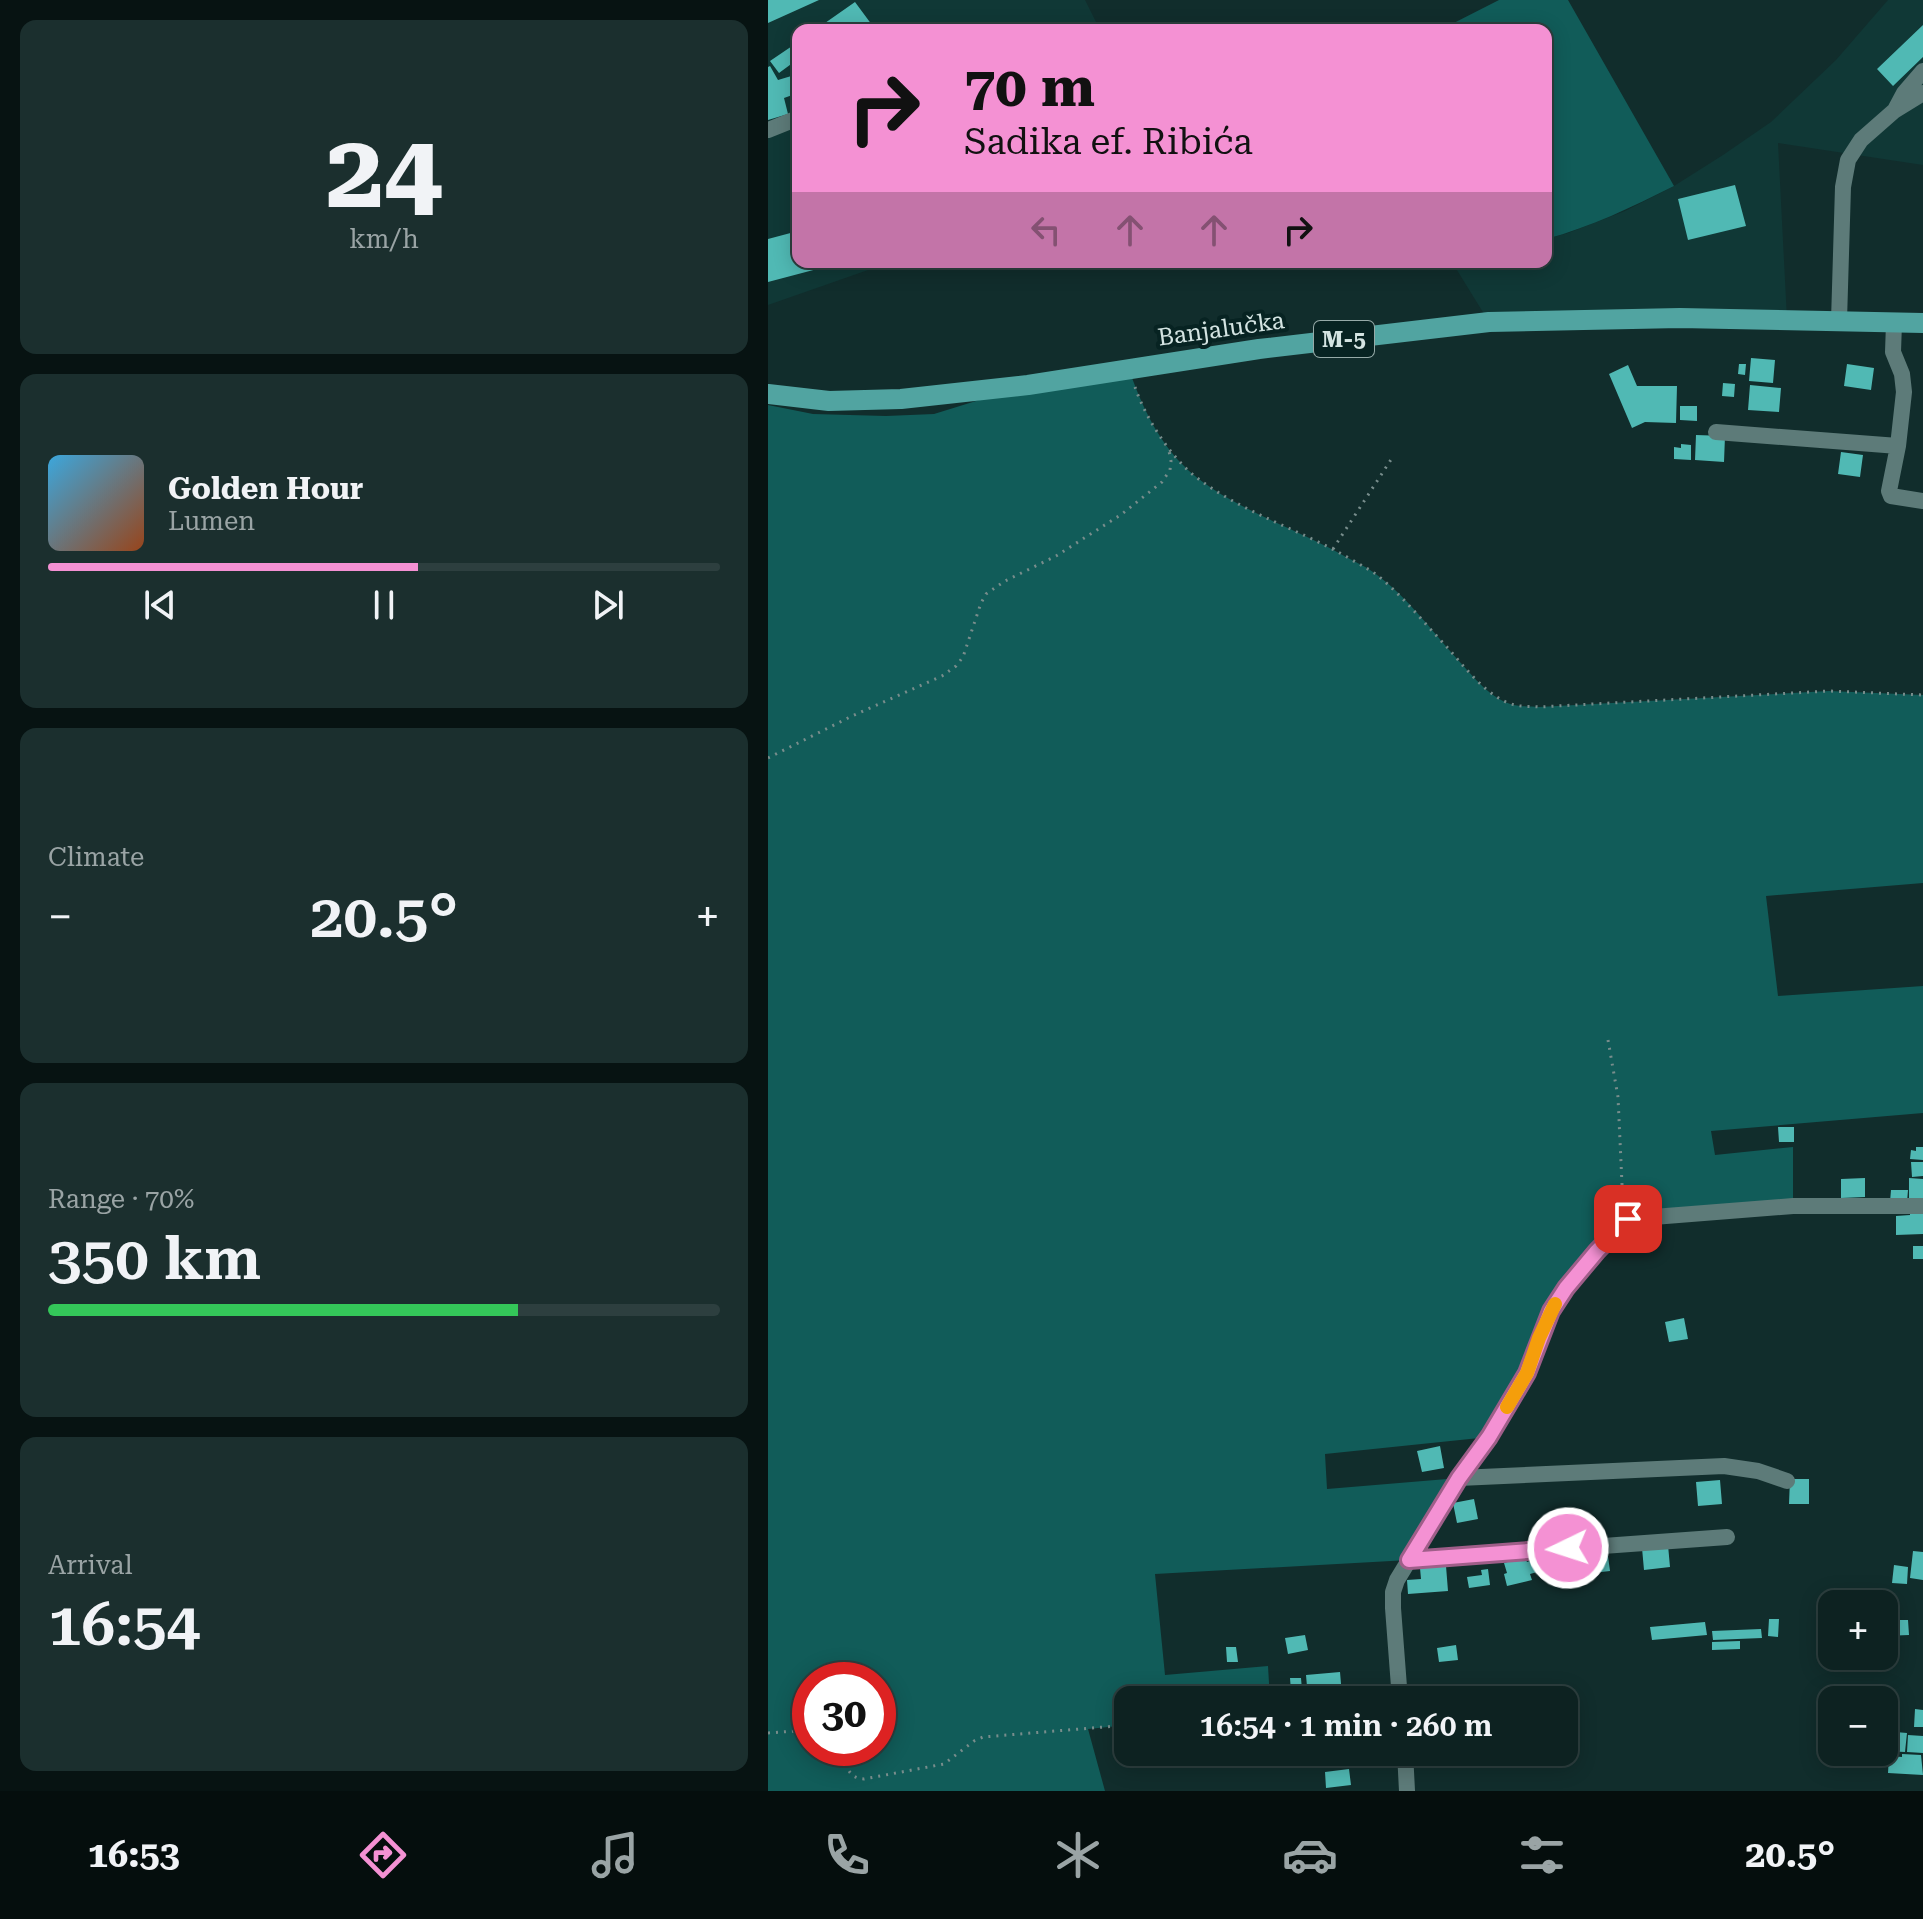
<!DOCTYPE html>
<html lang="en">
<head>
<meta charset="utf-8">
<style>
	:root { --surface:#0d2221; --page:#1b2f2e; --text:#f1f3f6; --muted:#9aa4a5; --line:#2d3f3f; --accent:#f491d3 }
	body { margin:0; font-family:"Roboto Serif",serif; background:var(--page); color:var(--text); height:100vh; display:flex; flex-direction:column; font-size:30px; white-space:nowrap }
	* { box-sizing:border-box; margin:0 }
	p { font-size:26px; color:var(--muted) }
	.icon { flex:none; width:44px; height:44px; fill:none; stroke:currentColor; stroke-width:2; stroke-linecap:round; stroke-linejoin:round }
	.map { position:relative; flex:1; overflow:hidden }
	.side { display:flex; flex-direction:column; gap:20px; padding:20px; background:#071312; width:768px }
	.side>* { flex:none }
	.guide { position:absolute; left:24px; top:24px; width:760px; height:244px; border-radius:16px; box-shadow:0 4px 20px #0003,0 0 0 2px var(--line); background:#f491d3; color:#111; overflow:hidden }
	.buttons { position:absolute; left:1050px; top:1590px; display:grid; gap:16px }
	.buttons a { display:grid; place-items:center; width:80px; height:80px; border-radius:16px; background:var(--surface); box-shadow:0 4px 20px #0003,0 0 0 2px var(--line); font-size:40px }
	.speed { position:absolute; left:24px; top:1662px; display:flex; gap:16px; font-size:40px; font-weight:700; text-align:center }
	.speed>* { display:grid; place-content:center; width:104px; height:104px; border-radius:50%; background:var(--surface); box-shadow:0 4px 20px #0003,0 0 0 2px var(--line); line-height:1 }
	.speed .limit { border:12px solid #d22; background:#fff; color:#111 }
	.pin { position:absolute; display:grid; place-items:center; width:68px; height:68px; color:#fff; margin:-34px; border-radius:16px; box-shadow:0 4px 12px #0006 }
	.me { position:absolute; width:88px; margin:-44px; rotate:266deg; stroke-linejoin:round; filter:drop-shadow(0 0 6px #0008) }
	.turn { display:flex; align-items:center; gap:28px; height:168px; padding:0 40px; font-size:36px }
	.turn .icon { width:104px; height:104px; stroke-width:2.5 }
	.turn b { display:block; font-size:56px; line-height:68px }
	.lanes { display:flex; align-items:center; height:76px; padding:0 40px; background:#0003; justify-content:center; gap:40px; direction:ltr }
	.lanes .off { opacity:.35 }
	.big { font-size:60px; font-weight:600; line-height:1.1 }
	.side .card { flex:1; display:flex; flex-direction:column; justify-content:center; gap:12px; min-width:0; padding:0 28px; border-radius:16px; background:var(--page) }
	.side .dial { align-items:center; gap:0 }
	.dial b { font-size:104px; line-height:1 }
	.song { display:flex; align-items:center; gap:24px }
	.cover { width:96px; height:96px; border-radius:12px; background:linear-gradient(135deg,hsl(200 70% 55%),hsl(20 70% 35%)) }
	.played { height:8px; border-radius:4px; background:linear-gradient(90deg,var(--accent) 55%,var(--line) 55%) }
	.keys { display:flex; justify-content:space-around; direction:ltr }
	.heat { display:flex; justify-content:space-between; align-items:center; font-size:44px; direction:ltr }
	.charge { height:12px; border-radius:6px; background:linear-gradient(90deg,#34c759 70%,var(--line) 0) }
	.trip { position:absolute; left:346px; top:1686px; width:464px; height:80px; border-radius:16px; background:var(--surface); box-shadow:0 4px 20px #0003,0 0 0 2px var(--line); font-weight:600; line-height:80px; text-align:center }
	.menu { display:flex; height:128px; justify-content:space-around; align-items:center; background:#050e0d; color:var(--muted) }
	.menu .icon { width:56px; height:56px }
	.menu .on { color:var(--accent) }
	.menu b { font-size:36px; color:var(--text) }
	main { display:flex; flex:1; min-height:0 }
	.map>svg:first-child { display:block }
	.built { fill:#103836 }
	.green { fill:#115c59; fill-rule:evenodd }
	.building { fill:#50b9b4 }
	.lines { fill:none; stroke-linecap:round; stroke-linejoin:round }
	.path { stroke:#788d8c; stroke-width:3; stroke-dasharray:2 6; stroke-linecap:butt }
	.minor { stroke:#5d7b79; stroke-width:16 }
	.major { stroke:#51a4a1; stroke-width:20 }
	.route-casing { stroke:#9f5e89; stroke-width:20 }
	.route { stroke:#f491d3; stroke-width:14 }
	.slow { stroke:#f59e0b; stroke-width:14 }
	.labels { text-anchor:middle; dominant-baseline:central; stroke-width:8; stroke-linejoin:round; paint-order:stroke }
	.shield { fill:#072322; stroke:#96aaa8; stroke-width:2 }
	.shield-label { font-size:22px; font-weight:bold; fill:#d4e4e2 }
	.street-label { font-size:24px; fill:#d4e4e2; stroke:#072322 }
</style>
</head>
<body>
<main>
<section class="side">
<div class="card dial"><b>24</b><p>km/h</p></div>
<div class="card">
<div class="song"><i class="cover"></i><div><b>Golden Hour</b><p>Lumen</p></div></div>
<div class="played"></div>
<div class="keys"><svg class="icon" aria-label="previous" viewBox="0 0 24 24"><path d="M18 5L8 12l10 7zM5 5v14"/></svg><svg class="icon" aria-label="pause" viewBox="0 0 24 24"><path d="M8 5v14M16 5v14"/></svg><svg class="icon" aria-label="next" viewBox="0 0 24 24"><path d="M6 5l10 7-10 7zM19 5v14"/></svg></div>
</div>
<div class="card"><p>Climate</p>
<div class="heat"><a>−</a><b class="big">20.5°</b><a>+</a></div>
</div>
<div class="card"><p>Range · 70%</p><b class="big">350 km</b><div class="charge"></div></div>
<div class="card"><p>Arrival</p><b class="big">16:54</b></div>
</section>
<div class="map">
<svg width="1155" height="1791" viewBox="0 0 1155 1791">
	<rect width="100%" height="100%" fill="#112d2c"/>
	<path class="built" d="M 0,0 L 317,0 L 332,30 L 30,30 L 30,262 L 123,262 L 0,305 Z
		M 1120,0 L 1155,0 L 1155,165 L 1010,143 L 1019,319 L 721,322 L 684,262 L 778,262 L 778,239 L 800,233 L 857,211 L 906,186 L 955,155 L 1003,122 L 1068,60 Z"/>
	<path class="green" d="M 731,0 L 800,0 L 906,186 C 864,207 823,227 778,239 L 778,30 L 672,30 Z
		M 361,369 C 372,402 389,439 414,464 C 453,505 529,528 578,557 C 587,562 597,566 605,572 C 638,595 663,630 690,660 C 705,676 723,700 746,705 C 754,707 763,706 771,707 L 1061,691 L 1155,695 L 1155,883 L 998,896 L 1010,996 L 1155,986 L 1155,1113 L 943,1131 L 947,1155 L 1025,1147 L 1025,1206 L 860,1219 L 798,1288 L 721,1437 L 557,1454 L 559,1489 L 691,1478 L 641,1560 L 387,1574 L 397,1675 L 500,1666 L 502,1700 L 360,1700 L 360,1725 L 320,1729 L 337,1791 L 0,1791 L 0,405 L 45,414 L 118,416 L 166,414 L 260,385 ZM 42,1680 L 110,1680 L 110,1748 L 42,1748 Z"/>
	<path class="building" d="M 0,0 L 51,0 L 0,23 Z
		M 87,2 L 104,25 L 97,30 L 47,30 Z
		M 1155,25 L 1155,57 L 1125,86 L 1109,69 Z
		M 30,42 L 30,59 L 11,73 L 2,61 Z
		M 2,66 L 10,80 L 30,74 L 30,93 L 16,98 L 20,114 L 0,120 L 0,67 Z
		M 967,185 L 978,226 L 920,240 L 910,199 Z
		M 30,231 L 30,262 L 51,262 L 53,268 L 0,282 L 0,239 Z
		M 983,358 L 1007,360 L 1005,383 L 981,381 Z
		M 971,364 L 978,364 L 977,375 L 970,374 Z
		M 1079,364 L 1106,368 L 1103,390 L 1076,386 Z
		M 860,365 L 869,386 L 909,386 L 908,423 L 877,422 L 864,428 L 841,374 Z
		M 955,383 L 967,384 L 966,397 L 954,396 Z
		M 982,385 L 1013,388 L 1011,412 L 980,410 Z
		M 912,406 L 929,406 L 929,421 L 912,420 Z
		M 928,435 L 957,436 L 956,462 L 927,460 Z
		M 913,444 L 923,445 L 923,460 L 906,459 L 906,447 L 913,448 Z
		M 1073,452 L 1095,455 L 1092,477 L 1070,474 Z
		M 1010,1127 L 1026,1127 L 1026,1142 L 1011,1142 Z
		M 1148,1147 L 1155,1147 L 1155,1160 L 1142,1159 L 1143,1150 L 1148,1151 Z
		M 1143,1162 L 1155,1162 L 1155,1176 L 1144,1177 Z
		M 1097,1178 L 1097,1197 L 1073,1198 L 1073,1179 Z
		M 1141,1178 L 1155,1179 L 1155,1202 L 1141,1202 Z
		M 1123,1190 L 1140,1190 L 1139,1202 L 1122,1202 Z
		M 1142,1210 L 1155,1210 L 1155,1234 L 1128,1235 L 1128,1216 L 1142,1215 Z
		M 1145,1246 L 1155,1246 L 1155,1259 L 1145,1259 Z
		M 916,1318 L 920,1339 L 901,1342 L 897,1322 Z
		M 672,1446 L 676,1468 L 654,1472 L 649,1451 Z
		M 1022,1479 L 1041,1479 L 1041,1504 L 1021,1504 Z
		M 952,1480 L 954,1504 L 930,1506 L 928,1482 Z
		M 706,1499 L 710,1519 L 689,1523 L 685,1503 Z
		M 900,1545 L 902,1567 L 876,1570 L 874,1548 Z
		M 839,1549 L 842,1571 L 816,1574 L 814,1552 Z
		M 1145,1551 L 1155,1552 L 1155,1580 L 1142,1578 Z
		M 757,1557 L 759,1562 L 765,1560 L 769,1572 L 762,1574 L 764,1580 L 739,1586 L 736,1574 L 739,1573 L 736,1563 Z
		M 1126,1565 L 1140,1567 L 1139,1584 L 1124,1583 Z
		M 678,1566 L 680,1591 L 640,1594 L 639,1580 L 653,1579 L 652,1568 Z
		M 720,1569 L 722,1585 L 701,1588 L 699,1577 L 714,1575 L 713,1570 Z
		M 1001,1619 L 1011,1619 L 1010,1637 L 1000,1636 Z
		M 1116,1620 L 1140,1620 L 1141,1635 L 1117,1636 Z
		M 937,1622 L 939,1635 L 884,1640 L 882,1627 Z
		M 993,1629 L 994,1638 L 945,1640 L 944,1631 Z
		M 537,1635 L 540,1650 L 520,1654 L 517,1638 Z
		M 972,1641 L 972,1649 L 944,1650 L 944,1642 Z
		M 688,1645 L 690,1660 L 671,1662 L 669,1648 Z
		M 458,1647 L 468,1647 L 470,1662 L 459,1662 Z
		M 572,1672 L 574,1695 L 540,1698 L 538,1675 Z
		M 522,1678 L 533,1678 L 534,1690 L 523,1691 Z
		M 1147,1709 L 1155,1710 L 1155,1727 L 1146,1727 Z
		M 1116,1731 L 1139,1733 L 1137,1752 L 1116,1751 Z
		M 1140,1735 L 1155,1736 L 1155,1753 L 1139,1752 Z
		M 557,1752 L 579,1752 L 579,1754 L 557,1757 Z
		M 1134,1754 L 1153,1755 L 1155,1775 L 1120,1773 L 1121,1756 L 1134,1757 Z
		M 1087,1755 L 1103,1755 L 1103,1762 L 1087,1763 Z
		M 581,1769 L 583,1785 L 558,1788 L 557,1772 Z"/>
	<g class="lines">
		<path class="path" d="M 367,387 C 377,417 403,458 428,477 C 473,512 530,529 579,557 C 592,565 604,570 615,580 C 638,600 657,624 678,646 C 696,666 720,699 747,705 C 754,707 763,706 771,707 L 1061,691 L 1155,695
			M 565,549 L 626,455
			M 0,758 L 82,717 L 174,676 L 188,666 L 195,657 L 213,603 L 218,594 L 237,581 L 288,556 L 354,514 L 394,482 L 402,470 L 403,461 L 401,451
			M 840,1040 L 850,1097 L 855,1206
			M 0,1733 L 42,1730
			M 75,1748 C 78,1763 78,1778 96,1779 L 176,1764 L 206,1741 L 215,1737 L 360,1725"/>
		<path class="minor" d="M 1128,108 L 1136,93 L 1155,71
			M 0,130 L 30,118
			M 1071,321 L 1075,187 L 1080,160 L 1093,140 L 1126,111 L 1155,93
			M 1126,323 L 1125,352 L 1134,374 L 1136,392 L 1130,446 L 1121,491 L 1123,496 L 1155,501
			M 948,432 L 1130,446
			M 691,1478 L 956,1466 L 990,1471 L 1019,1481
			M 641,1560 L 959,1537
			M 632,1700 L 625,1608 L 625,1592 L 629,1580 L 691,1478 L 721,1437 L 759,1373 L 783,1311 L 798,1288 L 829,1251 L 856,1222 L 860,1219 L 1025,1206 L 1155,1206
			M 637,1752 L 639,1791"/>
		<path class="major" d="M 0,394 L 61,401 L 133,399 L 260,385 L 491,349 L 721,322 L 912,318 L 1155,323"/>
	</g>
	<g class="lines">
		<defs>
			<path id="route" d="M 800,1548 L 641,1560 L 691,1478 L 721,1437 L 759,1373 L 783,1311 L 798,1288 L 829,1251 L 860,1219"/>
		</defs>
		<use href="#route" class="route-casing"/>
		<use href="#route" class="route"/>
		<path class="slow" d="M 739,1407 L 759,1373 L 771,1338 L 787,1304"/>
	</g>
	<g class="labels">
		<rect class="shield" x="546" y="321" width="60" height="36" rx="6"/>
		<g class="shield-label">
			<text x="576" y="339">M-5</text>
		</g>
		<g class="street-label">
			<text transform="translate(453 329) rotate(-8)">Banjalučka</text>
		</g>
	</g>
</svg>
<div class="buttons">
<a>+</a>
<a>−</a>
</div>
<div class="speed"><div class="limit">30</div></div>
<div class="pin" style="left:860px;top:1219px;background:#d93025"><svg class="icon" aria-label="arrive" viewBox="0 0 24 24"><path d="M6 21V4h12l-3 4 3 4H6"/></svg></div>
<svg class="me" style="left:800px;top:1548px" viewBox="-20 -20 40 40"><circle r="17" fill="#f491d3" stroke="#fff" stroke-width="3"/><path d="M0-11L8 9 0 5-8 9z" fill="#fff"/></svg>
<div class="trip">16:54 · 1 min · 260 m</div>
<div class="guide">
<div class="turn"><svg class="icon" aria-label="right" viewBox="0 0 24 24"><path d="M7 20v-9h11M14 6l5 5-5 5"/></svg><div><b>70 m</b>Sadika ef. Ribića</div></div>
<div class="lanes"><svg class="icon off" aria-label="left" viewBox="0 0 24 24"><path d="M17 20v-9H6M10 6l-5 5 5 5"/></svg><svg class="icon off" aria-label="ahead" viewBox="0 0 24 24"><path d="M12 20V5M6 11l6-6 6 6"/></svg><svg class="icon off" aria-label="ahead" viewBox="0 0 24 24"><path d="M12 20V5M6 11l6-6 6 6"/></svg><svg class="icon" aria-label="right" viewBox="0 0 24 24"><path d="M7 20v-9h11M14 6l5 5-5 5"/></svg></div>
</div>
</div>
</main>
<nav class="menu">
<b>16:53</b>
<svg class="icon on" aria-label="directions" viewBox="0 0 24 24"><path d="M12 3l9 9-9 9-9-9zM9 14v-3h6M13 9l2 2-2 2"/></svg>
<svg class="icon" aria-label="music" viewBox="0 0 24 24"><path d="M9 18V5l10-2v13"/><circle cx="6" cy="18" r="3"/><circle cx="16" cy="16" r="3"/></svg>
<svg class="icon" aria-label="phone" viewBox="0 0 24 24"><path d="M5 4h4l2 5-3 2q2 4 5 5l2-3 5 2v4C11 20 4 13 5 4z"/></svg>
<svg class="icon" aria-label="climate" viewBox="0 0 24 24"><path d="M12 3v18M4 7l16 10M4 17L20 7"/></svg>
<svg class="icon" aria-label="car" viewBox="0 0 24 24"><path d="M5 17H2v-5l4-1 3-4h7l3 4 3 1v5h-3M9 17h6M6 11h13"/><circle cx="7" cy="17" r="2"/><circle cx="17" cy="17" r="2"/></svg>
<svg class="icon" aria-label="filters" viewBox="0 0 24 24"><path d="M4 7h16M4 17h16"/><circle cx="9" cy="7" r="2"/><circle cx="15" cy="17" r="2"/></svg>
<b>20.5°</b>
</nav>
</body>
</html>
